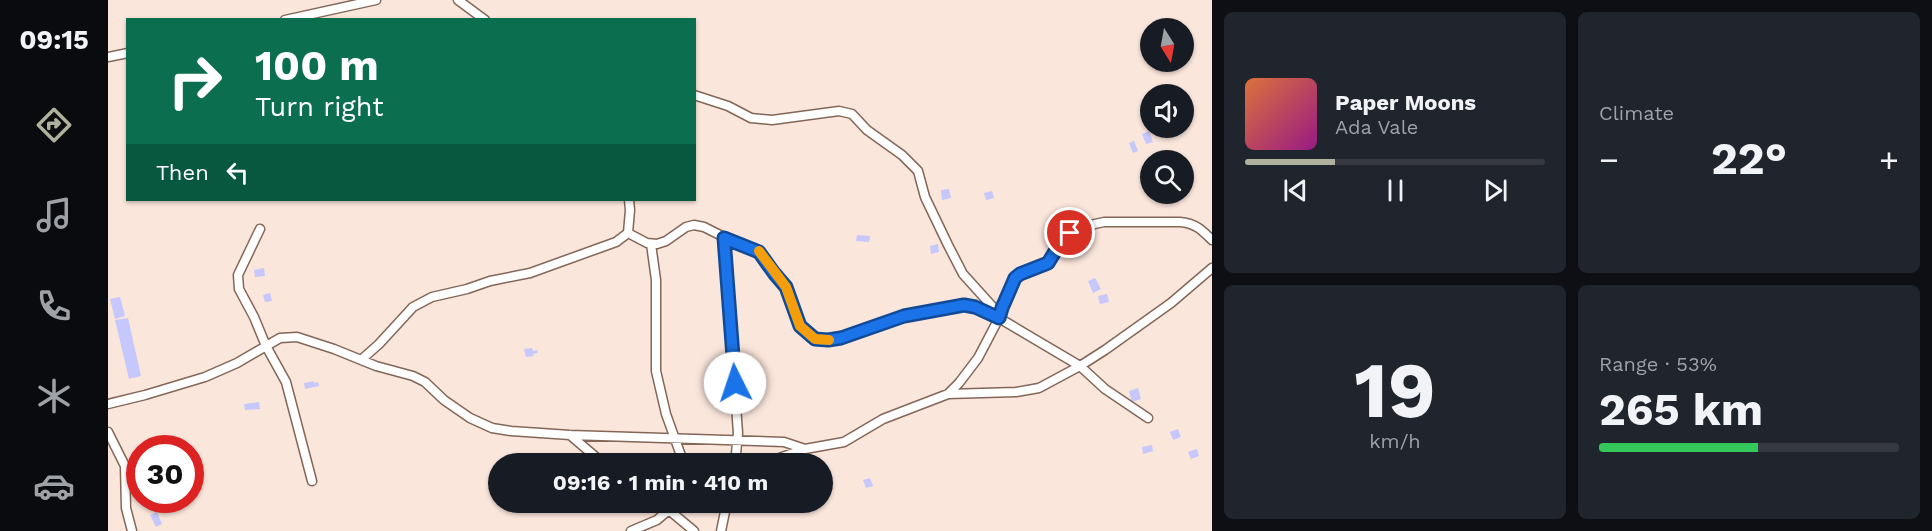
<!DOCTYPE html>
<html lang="en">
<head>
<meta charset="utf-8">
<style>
	:root { --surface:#171b24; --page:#20242c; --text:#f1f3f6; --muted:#9ea1a6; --line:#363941; --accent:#b0b19c }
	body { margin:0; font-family:"Work Sans",sans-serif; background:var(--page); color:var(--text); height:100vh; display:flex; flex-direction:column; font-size:22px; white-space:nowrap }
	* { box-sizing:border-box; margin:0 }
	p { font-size:20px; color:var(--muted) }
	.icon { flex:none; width:33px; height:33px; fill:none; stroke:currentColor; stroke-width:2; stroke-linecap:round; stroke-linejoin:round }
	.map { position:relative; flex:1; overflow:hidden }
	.drawer { display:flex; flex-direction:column; gap:12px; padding:12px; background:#0d0f14; width:720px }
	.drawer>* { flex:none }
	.banner { position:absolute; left:18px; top:18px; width:570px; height:183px; border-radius:0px; box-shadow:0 2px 4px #0004; background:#0b6e4f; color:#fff; overflow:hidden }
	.needle { width:39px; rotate:169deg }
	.tools { position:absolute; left:1032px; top:18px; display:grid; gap:12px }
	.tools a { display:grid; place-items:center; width:54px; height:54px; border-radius:50%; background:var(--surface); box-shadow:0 2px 4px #0004; font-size:30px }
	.speed { position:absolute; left:18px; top:435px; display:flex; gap:12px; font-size:30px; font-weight:700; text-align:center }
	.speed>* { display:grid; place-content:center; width:78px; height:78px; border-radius:50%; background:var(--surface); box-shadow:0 2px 4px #0004; line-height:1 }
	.speed .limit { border:9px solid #d22; background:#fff; color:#111 }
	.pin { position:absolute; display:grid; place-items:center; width:51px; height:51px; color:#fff; margin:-26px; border:3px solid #fff; border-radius:50%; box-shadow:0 2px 6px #0007 }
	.me { position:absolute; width:66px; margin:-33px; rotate:356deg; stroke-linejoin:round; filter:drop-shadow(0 0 4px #0008) }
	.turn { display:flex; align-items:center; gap:21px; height:126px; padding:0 30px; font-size:27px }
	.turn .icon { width:78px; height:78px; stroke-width:2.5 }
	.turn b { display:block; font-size:42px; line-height:51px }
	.then { display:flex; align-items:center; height:57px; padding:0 30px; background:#0003; gap:12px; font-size:22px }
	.big { font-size:45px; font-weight:700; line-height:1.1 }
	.drawer .card { flex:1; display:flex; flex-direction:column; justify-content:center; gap:9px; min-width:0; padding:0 21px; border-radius:9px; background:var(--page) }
	.drawer .dial { align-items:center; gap:0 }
	.dial b { font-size:78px; line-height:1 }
	.song { display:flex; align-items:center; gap:18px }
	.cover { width:72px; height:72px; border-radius:9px; background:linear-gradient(135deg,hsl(20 70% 55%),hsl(310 70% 35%)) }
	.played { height:6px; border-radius:3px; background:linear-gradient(90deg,var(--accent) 30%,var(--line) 30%) }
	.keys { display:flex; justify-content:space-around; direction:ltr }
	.heat { display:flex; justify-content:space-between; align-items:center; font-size:33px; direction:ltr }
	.charge { height:9px; border-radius:4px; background:linear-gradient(90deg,#34c759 53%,var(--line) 0) }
	.drawer .tiles { flex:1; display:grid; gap:12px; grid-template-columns:repeat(2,1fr) }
	.trip { position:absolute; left:380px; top:453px; width:345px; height:60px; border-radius:30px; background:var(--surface); box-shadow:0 2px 4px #0004; font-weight:700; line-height:60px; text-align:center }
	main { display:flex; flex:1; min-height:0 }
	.dock { display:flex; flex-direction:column; width:108px; justify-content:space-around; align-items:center; background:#090b0e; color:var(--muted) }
	.dock .icon { width:42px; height:42px }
	.dock .on { color:var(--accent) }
	.dock b { font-size:27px; color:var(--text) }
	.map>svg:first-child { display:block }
	.building { fill:#c5c7fd }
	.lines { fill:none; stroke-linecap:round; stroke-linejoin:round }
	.minor-casing { stroke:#846657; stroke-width:11 }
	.minor { stroke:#fff; stroke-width:8 }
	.route-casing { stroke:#114b97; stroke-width:15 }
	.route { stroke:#1a73e8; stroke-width:10 }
	.slow { stroke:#f59e0b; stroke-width:10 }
</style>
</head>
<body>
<main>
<nav class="dock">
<b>09:15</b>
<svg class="icon on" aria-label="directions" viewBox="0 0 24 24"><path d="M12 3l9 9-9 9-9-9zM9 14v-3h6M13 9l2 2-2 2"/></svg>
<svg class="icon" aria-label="music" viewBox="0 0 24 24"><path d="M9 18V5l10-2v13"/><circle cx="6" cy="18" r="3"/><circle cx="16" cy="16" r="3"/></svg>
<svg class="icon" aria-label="phone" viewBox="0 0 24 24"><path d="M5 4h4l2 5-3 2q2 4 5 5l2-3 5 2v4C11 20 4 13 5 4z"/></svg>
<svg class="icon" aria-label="climate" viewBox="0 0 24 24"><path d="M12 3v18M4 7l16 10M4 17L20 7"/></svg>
<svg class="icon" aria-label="car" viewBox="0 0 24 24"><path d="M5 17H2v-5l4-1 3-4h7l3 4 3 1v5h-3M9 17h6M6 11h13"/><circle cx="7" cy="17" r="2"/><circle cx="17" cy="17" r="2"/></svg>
</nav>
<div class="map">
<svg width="1104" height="531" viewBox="0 0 1104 531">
	<rect width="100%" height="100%" fill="#fbe6dc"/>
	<path class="building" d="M 1041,131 L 1045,142 L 1038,144 L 1034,134 Z
		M 1026,141 L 1030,151 L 1025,153 L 1021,143 Z
		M 841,189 L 843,198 L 834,200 L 833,190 Z
		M 884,191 L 886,198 L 878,200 L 876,193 Z
		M 749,235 L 762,236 L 761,242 L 748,241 Z
		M 830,244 L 831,252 L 823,254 L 822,246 Z
		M 156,268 L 157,276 L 147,277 L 146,270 Z
		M 987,278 L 993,289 L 985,293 L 980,281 Z
		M 162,293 L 164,301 L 157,302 L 155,295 Z
		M 999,294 L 1001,302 L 992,304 L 990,296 Z
		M 12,297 L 17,316 L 7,319 L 2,299 Z
		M 20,318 L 33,376 L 21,379 L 7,320 Z
		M 424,348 L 425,351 L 429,350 L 430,353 L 425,354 L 426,356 L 418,357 L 416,349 Z
		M 206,381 L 206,383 L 210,382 L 211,386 L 197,389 L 196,383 Z
		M 1030,388 L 1033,399 L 1024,402 L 1021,391 Z
		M 151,402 L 152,409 L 137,410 L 136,404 Z
		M 1070,429 L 1073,437 L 1065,440 L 1062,432 Z
		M 1044,445 L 1045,451 L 1035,454 L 1034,447 Z
		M 1089,449 L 1091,456 L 1083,459 L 1080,452 Z
		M 762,478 L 765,486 L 758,488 L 755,480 Z
		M 49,512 L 54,524 L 48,527 L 42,515 Z"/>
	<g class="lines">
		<defs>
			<path id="minor" d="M 350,0 L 377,20
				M 177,20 L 268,0
				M 0,57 L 20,53
				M 586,95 L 620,106 L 643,118 L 664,120 L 731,111 L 744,114 L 759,130 L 794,155 L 810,171 L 817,197 L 840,245 L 855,274 L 892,315
				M 152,229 L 130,275 L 131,289 L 146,317 L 158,346 L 178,382 L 204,481
				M 520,233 L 539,243 L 549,244 L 558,241 L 578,227 L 586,225 L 596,227 L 628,243 L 647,249 L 679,287 L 692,326 L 707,338 L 720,340 L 733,338 L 796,316 L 856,305 L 867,307 L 891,318 L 972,366 L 997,389 L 1040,418
				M 616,238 L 630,433 L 627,464
				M 543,244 L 548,280 L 548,371 L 558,414 L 576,464
				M 253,360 L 271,344 L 305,307 L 324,297 L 359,289 L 382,281 L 422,273 L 508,242 L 520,233 L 522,210 L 521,200
				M 840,394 L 851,383 L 870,358 L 891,318 L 904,282 L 912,274 L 940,263 L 951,245 L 961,233 L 973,227 L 996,222 L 1072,222 C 1087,223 1094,230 1104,240
				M 0,404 L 37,395 L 97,377 L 129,363 L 172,338 L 189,337 L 226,349 L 268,366 L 305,376 L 317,382 L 336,400 L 362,418 L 384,428 L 403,431 L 462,435 L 676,442 L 697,449
				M 0,432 L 17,466 L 18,508 L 24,531
				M 462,435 L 496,464
				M 654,464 L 697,449 L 736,442 L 775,419 L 840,394 L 908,392 L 931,388 L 972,366 L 997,350 L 1063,303 L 1104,268
				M 557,502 L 562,511 L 586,531
				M 523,531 L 549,520 L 570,502
				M 613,531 L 619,502"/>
		</defs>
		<use href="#minor" class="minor-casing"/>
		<use href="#minor" class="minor"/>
	</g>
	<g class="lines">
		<defs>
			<path id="route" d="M 627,383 L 616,238 L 651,252 L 666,273 L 678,287 L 692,326 L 707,339 L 720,340 L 733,338 L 796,316 L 856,305 L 867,307 L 891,318 L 894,308 L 907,278 L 912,274 L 940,263 L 951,245 L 962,233"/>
		</defs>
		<use href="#route" class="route-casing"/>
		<use href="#route" class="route"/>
		<path class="slow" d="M 651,251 L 678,287 L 692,326 L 707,339 L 721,340"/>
	</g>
</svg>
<div class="tools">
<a><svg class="needle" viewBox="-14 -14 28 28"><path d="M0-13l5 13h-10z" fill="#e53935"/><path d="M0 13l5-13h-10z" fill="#9ea1a6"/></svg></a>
<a><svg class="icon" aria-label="sound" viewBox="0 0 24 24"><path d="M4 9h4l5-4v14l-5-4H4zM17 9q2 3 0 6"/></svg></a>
<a><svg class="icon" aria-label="search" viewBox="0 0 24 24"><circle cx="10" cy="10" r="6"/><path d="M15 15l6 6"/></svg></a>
</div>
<div class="speed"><div class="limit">30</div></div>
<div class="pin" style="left:962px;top:233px;background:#d93025"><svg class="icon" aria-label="arrive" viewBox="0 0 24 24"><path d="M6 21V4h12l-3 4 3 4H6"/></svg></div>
<svg class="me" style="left:627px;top:383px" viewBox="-20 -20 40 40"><circle r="19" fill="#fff"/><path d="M0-13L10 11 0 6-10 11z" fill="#1a73e8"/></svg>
<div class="trip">09:16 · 1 min · 410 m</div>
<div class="banner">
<div class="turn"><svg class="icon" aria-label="right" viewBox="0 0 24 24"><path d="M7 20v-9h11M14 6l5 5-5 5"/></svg><div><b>100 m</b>Turn right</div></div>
<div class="then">Then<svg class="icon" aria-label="left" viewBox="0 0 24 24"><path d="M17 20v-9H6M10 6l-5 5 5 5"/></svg></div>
</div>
</div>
<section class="drawer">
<div class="tiles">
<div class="card">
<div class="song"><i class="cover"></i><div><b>Paper Moons</b><p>Ada Vale</p></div></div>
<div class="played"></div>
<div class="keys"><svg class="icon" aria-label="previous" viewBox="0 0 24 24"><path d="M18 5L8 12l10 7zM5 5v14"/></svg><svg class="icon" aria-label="pause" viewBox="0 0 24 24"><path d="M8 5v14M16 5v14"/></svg><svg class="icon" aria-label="next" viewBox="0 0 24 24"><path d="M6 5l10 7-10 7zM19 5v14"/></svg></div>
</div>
<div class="card"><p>Climate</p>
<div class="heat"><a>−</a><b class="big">22°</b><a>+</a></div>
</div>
<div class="card dial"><b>19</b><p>km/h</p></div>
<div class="card"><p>Range · 53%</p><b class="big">265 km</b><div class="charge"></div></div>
</div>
</section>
</main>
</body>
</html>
